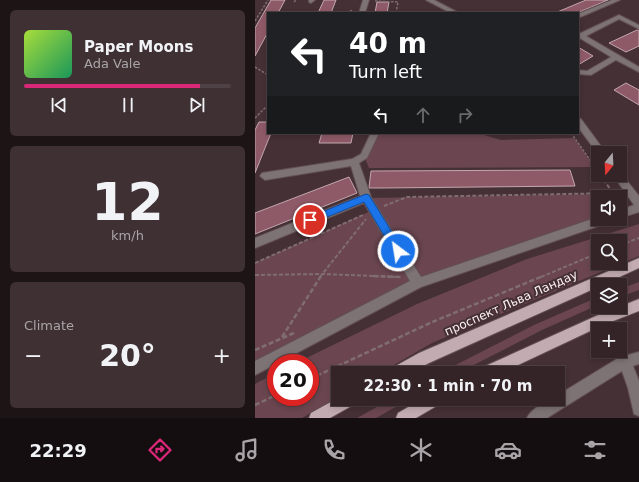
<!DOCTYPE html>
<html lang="en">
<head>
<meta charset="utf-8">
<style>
	:root { --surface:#342428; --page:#3f3034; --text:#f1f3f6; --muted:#a9a4a8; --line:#4e4145; --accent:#db2777 }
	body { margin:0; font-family:"DejaVu Sans",sans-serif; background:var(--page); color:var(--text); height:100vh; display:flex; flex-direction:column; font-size:15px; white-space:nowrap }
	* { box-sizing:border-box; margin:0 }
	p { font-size:13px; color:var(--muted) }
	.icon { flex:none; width:22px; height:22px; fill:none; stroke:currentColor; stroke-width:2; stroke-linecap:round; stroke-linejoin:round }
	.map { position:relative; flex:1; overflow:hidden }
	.details { display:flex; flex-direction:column; gap:10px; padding:10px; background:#1d1416; width:255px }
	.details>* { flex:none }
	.hud { position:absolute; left:12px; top:12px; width:312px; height:122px; border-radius:0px; box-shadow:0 2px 6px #0003,0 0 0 1px var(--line); background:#202124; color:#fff; overflow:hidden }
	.needle { width:26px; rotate:198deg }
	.tools { position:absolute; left:336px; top:146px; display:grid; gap:8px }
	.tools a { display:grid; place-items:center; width:36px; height:36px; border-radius:0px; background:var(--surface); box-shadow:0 2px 6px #0003,0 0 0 1px var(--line); font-size:20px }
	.speed { position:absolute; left:12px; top:354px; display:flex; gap:8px; font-size:20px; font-weight:700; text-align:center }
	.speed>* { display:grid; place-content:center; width:52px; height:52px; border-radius:50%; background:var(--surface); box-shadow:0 2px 6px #0003,0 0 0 1px var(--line); line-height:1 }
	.speed .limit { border:6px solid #d22; background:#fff; color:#111 }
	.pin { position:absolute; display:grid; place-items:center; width:34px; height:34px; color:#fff; margin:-17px; border:2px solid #fff; border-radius:50%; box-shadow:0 1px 4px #0007 }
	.me { position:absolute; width:44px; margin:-22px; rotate:329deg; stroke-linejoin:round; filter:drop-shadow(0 0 3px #0008) }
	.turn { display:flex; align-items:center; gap:14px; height:84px; padding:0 16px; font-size:18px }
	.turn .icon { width:52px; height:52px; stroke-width:2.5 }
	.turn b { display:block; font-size:28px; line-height:34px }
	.lanes { display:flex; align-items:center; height:38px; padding:0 16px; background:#0003; justify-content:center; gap:20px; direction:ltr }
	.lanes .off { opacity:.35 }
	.big { font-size:30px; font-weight:800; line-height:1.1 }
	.details .widget { flex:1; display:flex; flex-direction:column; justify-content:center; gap:6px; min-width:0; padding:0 14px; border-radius:6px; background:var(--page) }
	.details .dial { align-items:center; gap:0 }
	.dial b { font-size:52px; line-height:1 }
	.song { display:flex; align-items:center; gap:12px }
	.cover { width:48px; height:48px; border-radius:6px; background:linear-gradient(135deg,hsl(80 70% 55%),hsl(150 70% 35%)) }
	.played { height:4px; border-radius:2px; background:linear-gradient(90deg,var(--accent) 85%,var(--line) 85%) }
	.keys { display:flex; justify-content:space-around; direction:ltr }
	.heat { display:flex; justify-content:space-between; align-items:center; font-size:22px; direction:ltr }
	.trip { position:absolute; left:76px; top:366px; width:234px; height:40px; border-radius:0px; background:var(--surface); box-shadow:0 2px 6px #0003,0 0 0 1px var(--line); font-weight:800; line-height:40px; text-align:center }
	.tabs { display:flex; height:64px; justify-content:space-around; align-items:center; background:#150e10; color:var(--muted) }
	.tabs .icon { width:28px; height:28px }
	.tabs .selected { color:var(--accent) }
	.tabs b { font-size:18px; color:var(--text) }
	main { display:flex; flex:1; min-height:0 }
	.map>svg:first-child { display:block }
	.green { fill:#6b4650; fill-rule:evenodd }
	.building { fill:#8f5a68; stroke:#c2a7ad }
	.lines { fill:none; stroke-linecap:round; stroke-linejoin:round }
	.minor-casing { stroke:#624f54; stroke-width:2 }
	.major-casing { stroke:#624f54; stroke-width:2 }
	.path-far2 { stroke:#806d72; stroke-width:1.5; stroke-dasharray:2.5 1.5; stroke-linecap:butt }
	.path-far1 { stroke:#806d72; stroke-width:2; stroke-dasharray:4 2; stroke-linecap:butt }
	.path { stroke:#806d72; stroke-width:2.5; stroke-dasharray:5 2.5; stroke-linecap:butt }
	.minor { fill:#7d7274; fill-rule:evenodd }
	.major { fill:#c3acb1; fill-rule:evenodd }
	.route { fill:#1a73e8; stroke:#114b97 }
	.labels { text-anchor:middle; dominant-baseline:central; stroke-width:4; stroke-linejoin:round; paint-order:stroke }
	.near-street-label { font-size:12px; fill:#fdf1f4; stroke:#453035 }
</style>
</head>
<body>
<main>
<section class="details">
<div class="widget">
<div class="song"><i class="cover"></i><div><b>Paper Moons</b><p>Ada Vale</p></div></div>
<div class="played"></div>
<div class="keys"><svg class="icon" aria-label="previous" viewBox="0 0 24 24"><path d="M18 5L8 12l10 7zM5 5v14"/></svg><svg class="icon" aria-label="pause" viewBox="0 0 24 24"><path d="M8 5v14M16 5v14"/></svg><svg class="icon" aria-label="next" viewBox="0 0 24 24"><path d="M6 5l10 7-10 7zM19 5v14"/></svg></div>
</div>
<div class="widget dial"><b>12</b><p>km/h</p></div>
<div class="widget"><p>Climate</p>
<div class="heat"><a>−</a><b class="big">20°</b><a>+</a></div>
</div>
</section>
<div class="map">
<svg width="384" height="418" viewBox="0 0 384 418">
	<rect width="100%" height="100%" fill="#453035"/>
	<path class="green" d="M 120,133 L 222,133 L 246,140 L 319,138 L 340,167 L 114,168 L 109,156 Z
		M 358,194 L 361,197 L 343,197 L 343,219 L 163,283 L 0,368 L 0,263 L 118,210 L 111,198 Z
		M 384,224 L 384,256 L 177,343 L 125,373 L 83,373 L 83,397 L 47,418 L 0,418 L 0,384 L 21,373 L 21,397 L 55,397 L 55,363 L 41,363 L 162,304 L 272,259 ZM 343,241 L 365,241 L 365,263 L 343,263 Z
		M 384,282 L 384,290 L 365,297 L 365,289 Z
		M 343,297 L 343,305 L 287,330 L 203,373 L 185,373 L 279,325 Z
		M 136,399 L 155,399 L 121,418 L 102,418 Z"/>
	<path class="building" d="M 16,0 L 30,0 L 23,13 L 13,13 L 13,32 L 0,56 L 0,28 Z
		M 69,0 L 81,0 L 76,13 L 63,13 Z
		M 331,0 L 353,0 L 322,13 L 300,13 Z
		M 122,2 L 134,2 L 132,13 L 120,13 Z
		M 382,30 L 384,30 L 384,46 L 371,52 L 354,43 Z
		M 323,47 L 338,56 L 323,65 Z
		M 371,83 L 384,90 L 384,105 L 359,90 Z
		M 4,122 L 13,122 L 13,133 L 16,133 L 0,173 L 0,130 Z
		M 67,133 L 98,133 L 96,143 L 64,143 Z
		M 315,170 L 320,186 L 128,188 L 114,188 L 114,187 L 116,171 Z
		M 94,177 L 102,193 L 0,234 L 0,213 Z"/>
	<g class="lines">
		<defs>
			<path id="minor" d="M 54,0 L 60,0 L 56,3 L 54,2 Z
				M 108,0 L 114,0 L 110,13 L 104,13 Z
				M 171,0 L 179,0 L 204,13 L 196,13 Z
				M 357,0 L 365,0 L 323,18 L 323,14 Z
				M 364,15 L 384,25 L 384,29 L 364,19 L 331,36 L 384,67 L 384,72 L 361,60 L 336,75 L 323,74 L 323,70 L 332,71 L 356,57 L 323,37 L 323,32 L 326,33 Z
				M 323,118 L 326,119 L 351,153 L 343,154 L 323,127 Z
				M 116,133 L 124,133 L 112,158 L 104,163 L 116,197 L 166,277 L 343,217 L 343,219 L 356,219 L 355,222 L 166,287 L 0,375 L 0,361 L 155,281 L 109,203 L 0,248 L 0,238 L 105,196 L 96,166 L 10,180 L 5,176 L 7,173 L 97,159 L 106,154 Z
				M 365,172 L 384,196 L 384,212 L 365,218 L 365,210 L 379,205 L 358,175 L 365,175 Z
				M 384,352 L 384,364 L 378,366 L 384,381 L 384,416 L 379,414 L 373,388 L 367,371 L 292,418 L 272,418 C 276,409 293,399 303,399 L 303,395 L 365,357 Z"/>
			<path id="major" d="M 384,258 L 384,268 L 347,285 L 343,285 L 343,287 L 174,363 L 155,373 L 135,373 L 137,368 L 164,353 Z
				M 384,299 L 384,311 L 348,325 L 246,373 L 224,373 L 226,368 L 341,316 Z
				M 83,398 L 102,399 L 100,404 L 75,418 L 54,418 L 56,413 Z
				M 167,399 L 187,399 L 185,404 L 161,418 L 141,418 L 143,413 Z"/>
		</defs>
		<use href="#minor" class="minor-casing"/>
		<use href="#major" class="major-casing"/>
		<path class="path-far2" d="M 120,1 L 143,2 L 141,13
			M 39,2 L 41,0
			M 91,13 L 98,10
			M 0,21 L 13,0
			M 0,67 L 13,75
			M 0,118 L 13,105
			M 316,133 L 338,164"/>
		<path class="path-far1" d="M 337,163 L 343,171
			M 345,175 L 361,197
			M 129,206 L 152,197 L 363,193
			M 365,245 L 384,238
			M 0,263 L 108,215
			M 0,275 L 67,274 L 145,277
			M 65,277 L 111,219
			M 286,277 L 343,253"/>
		<path class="path" d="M 118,276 L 147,277
			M 27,337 L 66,276
			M 0,350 L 39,333
			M 55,379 L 175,323 L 288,276
			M 0,405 L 21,395"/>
		<use href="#minor" class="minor"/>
		<use href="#major" class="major"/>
	</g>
	<path class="route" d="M 111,194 L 114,195 L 147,248 L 148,251 L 147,254 L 143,255 L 140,254 L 109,202 L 55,224 L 52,223 L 51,220 L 52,218 Z"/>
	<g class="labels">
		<g class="near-street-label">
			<text transform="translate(256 303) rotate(-24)">проспект Льва Ландау</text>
		</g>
	</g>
</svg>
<div class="tools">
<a><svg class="needle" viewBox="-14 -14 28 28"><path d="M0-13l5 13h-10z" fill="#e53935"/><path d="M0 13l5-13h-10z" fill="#a9a4a8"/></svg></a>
<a><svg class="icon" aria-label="sound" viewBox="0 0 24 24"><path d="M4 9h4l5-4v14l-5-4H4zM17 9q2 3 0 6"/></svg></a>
<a><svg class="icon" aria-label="search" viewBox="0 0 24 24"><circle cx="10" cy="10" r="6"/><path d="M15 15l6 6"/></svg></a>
<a><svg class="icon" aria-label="layers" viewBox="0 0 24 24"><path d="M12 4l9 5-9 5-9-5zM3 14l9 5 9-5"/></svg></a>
<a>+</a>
</div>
<div class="speed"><div class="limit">20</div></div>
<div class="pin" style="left:55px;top:220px;background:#d93025"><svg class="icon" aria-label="arrive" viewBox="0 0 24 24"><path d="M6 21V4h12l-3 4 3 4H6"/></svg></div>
<svg class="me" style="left:143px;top:251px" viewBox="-20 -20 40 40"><circle r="17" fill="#1a73e8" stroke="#fff" stroke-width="3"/><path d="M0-11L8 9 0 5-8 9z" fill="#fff"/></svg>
<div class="trip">22:30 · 1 min · 70 m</div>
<div class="hud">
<div class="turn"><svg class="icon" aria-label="left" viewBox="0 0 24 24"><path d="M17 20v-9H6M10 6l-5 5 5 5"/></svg><div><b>40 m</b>Turn left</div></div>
<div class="lanes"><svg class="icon" aria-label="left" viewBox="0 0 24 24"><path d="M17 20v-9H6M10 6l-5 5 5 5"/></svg><svg class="icon off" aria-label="ahead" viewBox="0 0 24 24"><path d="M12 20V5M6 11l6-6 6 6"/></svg><svg class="icon off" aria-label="right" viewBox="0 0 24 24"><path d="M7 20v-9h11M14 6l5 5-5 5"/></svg></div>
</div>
</div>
</main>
<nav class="tabs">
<b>22:29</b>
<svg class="icon selected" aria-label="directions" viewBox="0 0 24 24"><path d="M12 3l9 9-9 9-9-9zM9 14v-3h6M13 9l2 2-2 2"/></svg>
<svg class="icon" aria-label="music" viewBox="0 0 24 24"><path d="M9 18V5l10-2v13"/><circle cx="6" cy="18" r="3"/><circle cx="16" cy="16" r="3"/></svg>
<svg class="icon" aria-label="phone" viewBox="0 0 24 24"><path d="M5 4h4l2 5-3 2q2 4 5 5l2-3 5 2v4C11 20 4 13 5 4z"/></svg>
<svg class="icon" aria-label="climate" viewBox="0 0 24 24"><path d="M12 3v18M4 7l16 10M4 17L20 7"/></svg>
<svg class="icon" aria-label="car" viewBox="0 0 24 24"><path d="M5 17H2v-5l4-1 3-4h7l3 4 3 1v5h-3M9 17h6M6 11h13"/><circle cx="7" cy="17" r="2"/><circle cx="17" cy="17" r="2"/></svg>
<svg class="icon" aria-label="filters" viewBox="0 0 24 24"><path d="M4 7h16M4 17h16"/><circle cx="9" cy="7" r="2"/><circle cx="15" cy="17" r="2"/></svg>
</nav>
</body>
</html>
